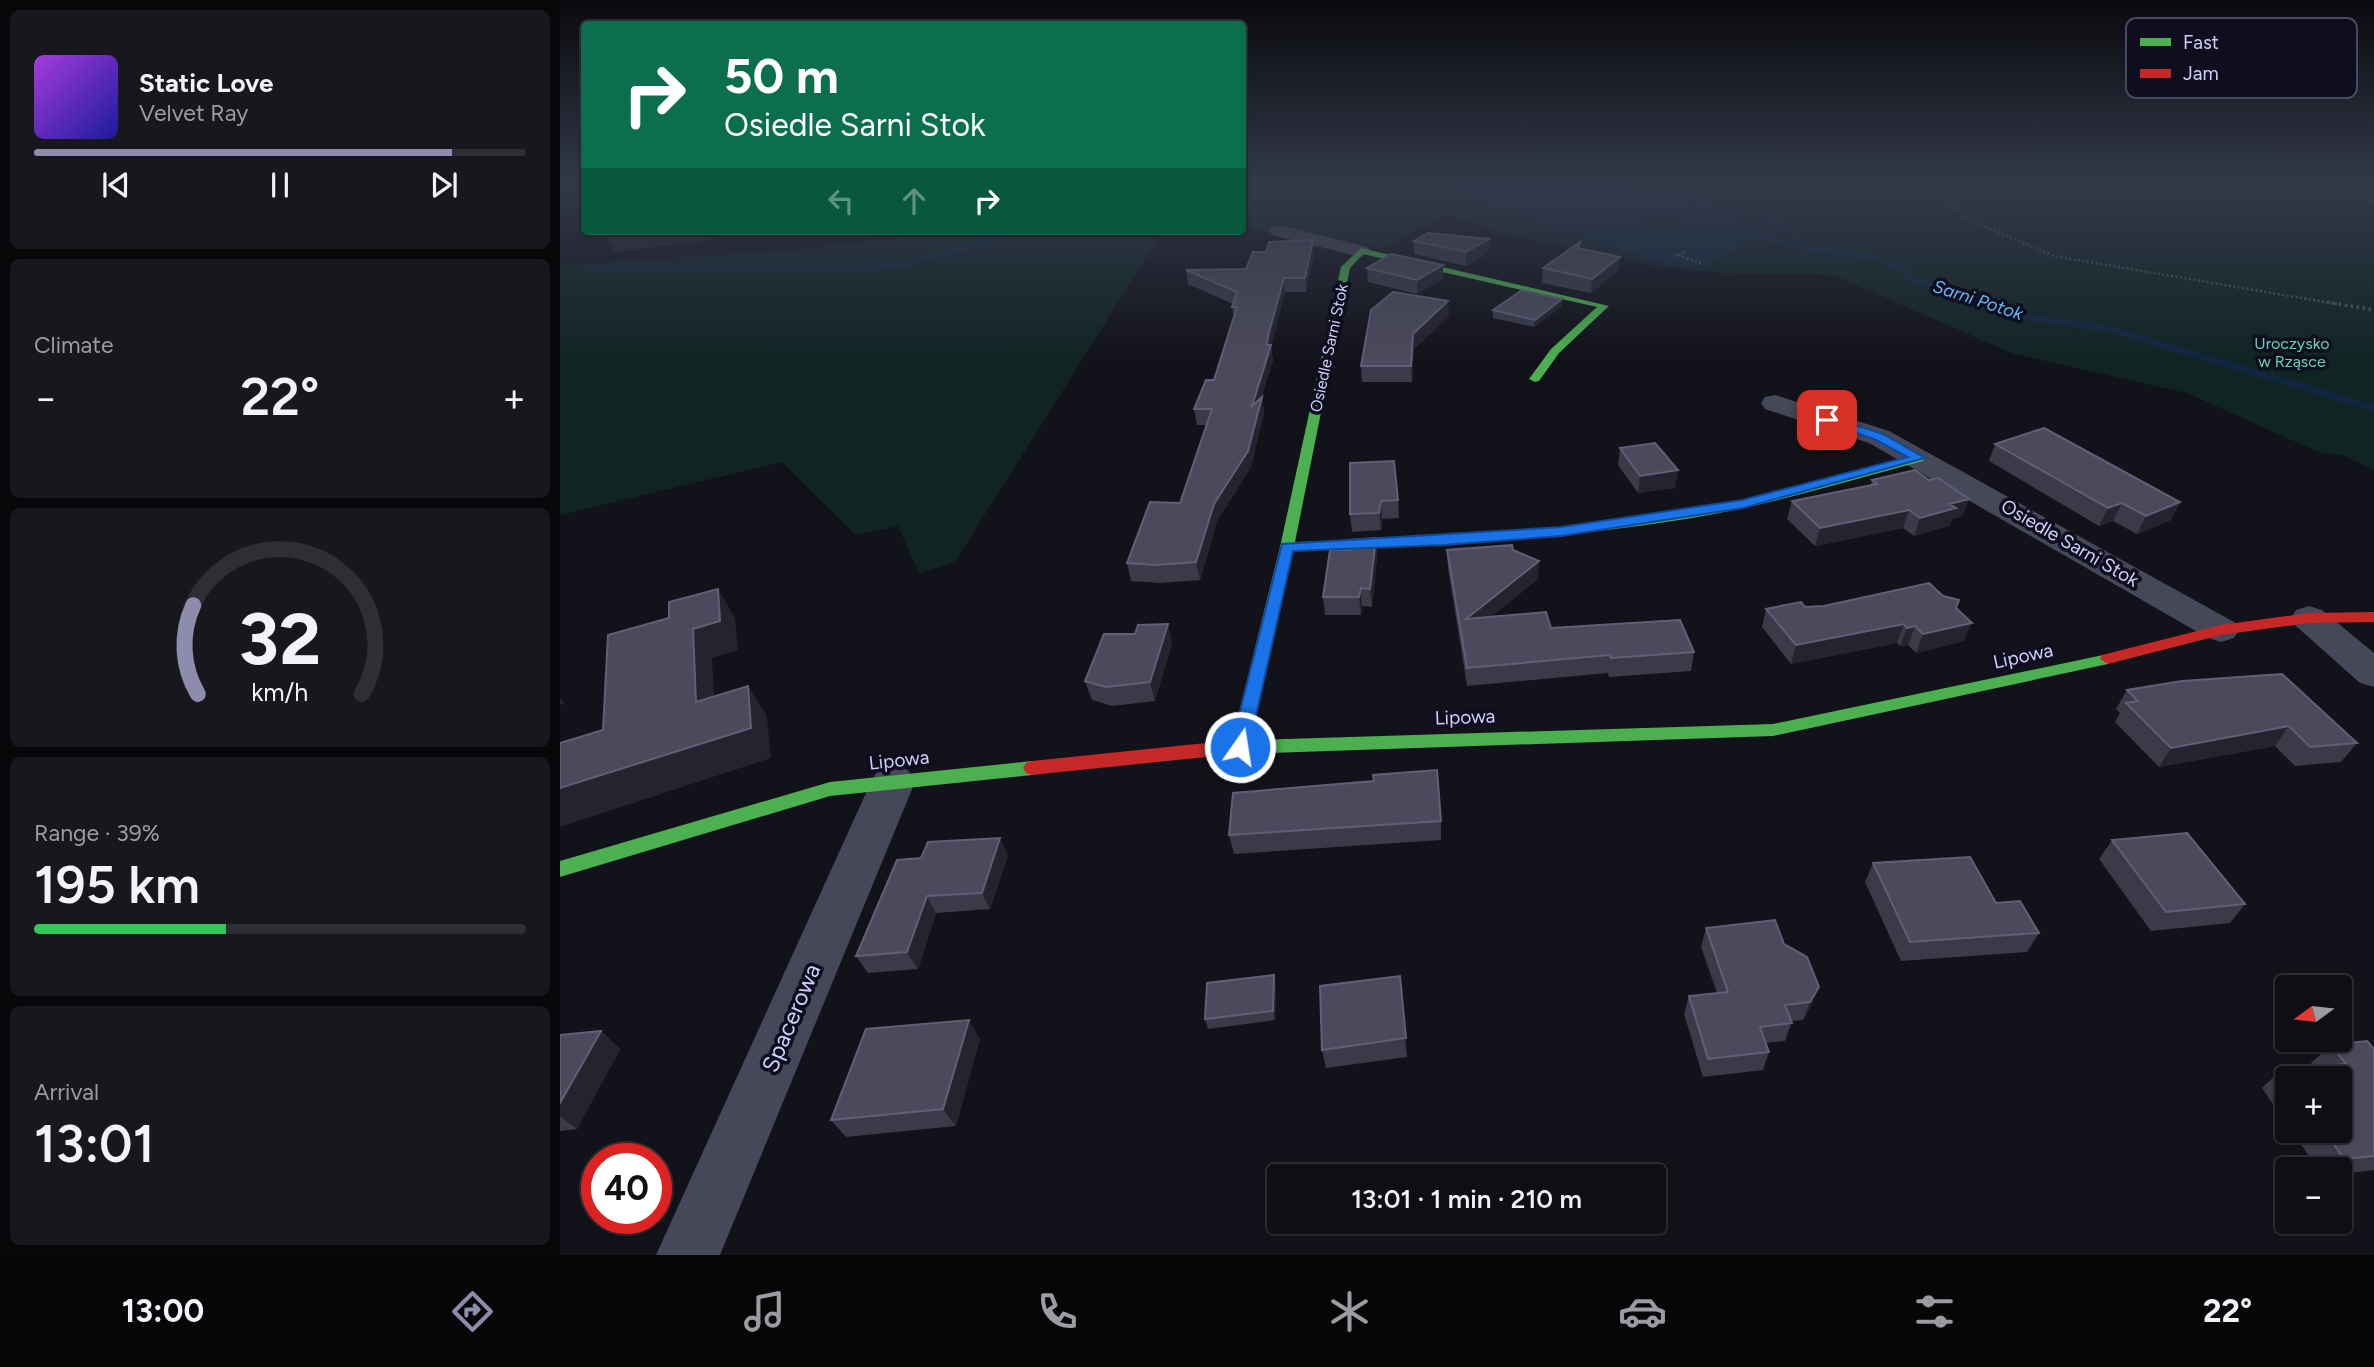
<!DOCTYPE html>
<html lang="en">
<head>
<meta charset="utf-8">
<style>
	:root { --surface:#0e0e14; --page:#17171d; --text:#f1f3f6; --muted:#9b9ca0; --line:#2e2e34; --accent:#8e8cac }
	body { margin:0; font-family:Figtree,sans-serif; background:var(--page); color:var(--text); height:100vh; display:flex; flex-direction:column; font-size:26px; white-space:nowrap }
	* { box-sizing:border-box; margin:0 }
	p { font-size:23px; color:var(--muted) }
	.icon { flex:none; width:38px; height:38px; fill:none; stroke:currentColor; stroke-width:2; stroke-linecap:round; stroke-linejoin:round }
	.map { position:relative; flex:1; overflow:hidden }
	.side { display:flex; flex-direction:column; gap:10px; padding:10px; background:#08080b; width:560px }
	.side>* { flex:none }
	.top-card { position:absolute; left:21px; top:21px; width:665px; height:214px; border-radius:7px; box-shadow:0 2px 5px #0004,0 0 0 2px var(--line); background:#0b6e4f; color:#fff; overflow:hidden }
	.needle { width:46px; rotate:255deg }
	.fabs { position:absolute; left:1715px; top:975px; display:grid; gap:14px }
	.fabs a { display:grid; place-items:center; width:77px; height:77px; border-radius:7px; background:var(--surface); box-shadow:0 2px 5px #0004,0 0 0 2px var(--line); font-size:35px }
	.speed { position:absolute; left:21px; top:1143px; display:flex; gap:14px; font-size:35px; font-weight:700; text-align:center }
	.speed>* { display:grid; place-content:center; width:91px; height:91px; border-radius:50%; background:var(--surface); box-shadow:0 2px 5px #0004,0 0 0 2px var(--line); line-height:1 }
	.speed .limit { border:10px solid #d22; background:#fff; color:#111 }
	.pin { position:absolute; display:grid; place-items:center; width:60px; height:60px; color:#fff; margin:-30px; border-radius:14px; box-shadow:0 4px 10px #0006 }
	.me { position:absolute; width:77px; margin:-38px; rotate:13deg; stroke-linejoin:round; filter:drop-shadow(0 0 5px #0008) }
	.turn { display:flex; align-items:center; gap:24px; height:147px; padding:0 28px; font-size:32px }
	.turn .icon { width:91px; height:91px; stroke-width:2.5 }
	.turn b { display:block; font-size:49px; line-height:60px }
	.lanes { display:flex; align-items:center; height:66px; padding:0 28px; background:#0003; justify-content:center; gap:35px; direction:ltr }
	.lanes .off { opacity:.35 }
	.big { font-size:52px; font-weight:600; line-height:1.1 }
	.side .card { flex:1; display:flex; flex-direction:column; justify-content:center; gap:10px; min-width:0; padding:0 24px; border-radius:10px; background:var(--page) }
	.side .dial { align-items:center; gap:0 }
	.dial svg { height:182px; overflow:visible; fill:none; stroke:var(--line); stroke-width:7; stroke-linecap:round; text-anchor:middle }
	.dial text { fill:var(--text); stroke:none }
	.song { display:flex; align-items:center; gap:21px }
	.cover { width:84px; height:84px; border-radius:10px; background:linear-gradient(135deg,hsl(280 70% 55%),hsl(240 70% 35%)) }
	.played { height:7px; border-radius:4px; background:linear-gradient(90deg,var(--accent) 85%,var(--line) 85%) }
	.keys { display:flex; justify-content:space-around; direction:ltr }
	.heat { display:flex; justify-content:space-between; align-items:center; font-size:38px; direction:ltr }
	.charge { height:10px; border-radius:5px; background:linear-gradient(90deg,#34c759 39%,var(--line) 0) }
	.trip { position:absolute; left:707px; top:1164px; width:399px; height:70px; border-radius:7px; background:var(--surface); box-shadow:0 2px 5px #0004,0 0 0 2px var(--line); font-weight:600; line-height:70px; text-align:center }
	.tabs { display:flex; height:112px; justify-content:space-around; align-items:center; background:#060608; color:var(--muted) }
	.tabs .icon { width:49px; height:49px }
	.tabs .active { color:var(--accent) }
	.tabs b { font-size:32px; color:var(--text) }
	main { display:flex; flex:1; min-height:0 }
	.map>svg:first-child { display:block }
	.green { fill:#112424 }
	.water { fill:#11263f; fill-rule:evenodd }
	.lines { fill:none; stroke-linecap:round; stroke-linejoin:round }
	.stream-far1 { stroke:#11263f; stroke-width:6 }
	.stream { stroke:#11263f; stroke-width:7 }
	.path-far1 { stroke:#495661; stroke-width:2.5; stroke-dasharray:2 2.5; stroke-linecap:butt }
	.path { stroke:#495661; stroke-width:3.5; stroke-dasharray:2.5 3.5; stroke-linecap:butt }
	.street { fill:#47475a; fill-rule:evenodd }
	.fast { fill:#4caf50; fill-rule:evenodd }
	.jam { fill:#c62828; fill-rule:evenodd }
	.wall { fill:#3b3a49 }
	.shaded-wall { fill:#24232e }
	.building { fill:#4b4a5c; stroke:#605f75; stroke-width:2 }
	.route { fill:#1a73e8; stroke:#114b97; stroke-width:2 }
	.labels { text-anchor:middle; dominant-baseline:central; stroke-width:7; stroke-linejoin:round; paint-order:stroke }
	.far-park-label { font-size:16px; fill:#60d5b1; stroke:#0f0e1e }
	.far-street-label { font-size:16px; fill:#d1cefb; stroke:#0f0e1e }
	.far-water-label { font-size:18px; font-style:italic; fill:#64baf3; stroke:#0f0e1e }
	.street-label { font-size:19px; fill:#d1cefb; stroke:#0f0e1e }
	.near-street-label { font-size:23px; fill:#d1cefb; stroke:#0f0e1e }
	.key { fill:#0f0e1e; stroke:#494860; stroke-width:2 }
	.key-label { font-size:19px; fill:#d1cefb }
</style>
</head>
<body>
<main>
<section class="side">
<div class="card">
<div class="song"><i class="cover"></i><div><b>Static Love</b><p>Velvet Ray</p></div></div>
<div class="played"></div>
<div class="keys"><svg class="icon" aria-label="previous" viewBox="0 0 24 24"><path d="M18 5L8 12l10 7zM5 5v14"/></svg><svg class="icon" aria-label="pause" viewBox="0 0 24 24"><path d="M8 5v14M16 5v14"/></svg><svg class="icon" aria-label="next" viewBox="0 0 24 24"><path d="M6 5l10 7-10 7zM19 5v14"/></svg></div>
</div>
<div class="card"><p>Climate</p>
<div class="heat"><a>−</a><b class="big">22°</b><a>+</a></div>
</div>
<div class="card dial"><svg viewBox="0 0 100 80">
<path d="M14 69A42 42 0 1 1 86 69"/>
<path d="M14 69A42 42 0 0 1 12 30" stroke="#8e8cac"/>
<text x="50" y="56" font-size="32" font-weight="700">32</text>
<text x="50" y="72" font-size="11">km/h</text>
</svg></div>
<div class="card"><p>Range · 39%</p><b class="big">195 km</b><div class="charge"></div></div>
<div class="card"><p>Arrival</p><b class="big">13:01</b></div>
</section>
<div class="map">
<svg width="1814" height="1255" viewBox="0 0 1814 1255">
	<rect width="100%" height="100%" fill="#12121a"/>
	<path class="green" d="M 682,183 L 1814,183 L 1814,470 L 1785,456 L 1758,452 L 1627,393 L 1454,354 L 1273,275 L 1165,273 L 1108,268 L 946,235 L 887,214 L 824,249 L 728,228 L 720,236 L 683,227 Z
		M 383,231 L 603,231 L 395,562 L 359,573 L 338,526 L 296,535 L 222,462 L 0,515 L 0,265 L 237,250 Z"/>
	<path class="water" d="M 863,183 L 1061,183 L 1210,230 L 1145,266 L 1107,264 ZM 1108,215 L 1133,227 C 1119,236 1086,235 1076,220 Z"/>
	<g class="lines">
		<path class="stream-far1" d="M 1077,183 L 1162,209 L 1213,219 L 1223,223 L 1246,248 L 1309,256 L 1344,268 L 1347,276 L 1422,304
			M 1198,237 L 1241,246
			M 32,269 L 306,269 L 349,263 L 464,231"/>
		<path class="stream" d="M 1418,302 L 1453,315 L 1545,328 L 1814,408"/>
		<path class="path-far1" d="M 1363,183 L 1412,221 L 1494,256 L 1777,304
			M 1375,194 L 1771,196 L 1814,201
			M 1118,255 L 1141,263
			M 1115,256 L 1125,252"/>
		<path class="path" d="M 1767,302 L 1814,310"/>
		<path class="street" d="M 719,225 L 808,247 L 811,251 L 801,257 L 712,235 L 709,231 L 712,227 Z
			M 1215,395 L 1329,431 L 1674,622 L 1679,630 L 1674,638 L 1661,642 L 1648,638 L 1309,443 L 1205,409 L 1201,403 L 1205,397 Z
			M 1749,606 L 1762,610 L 1814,653 L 1814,687 L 1800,683 L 1736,626 L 1731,618 L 1736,610 Z
			M 333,766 L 348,770 L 355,782 L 160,1255 L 96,1255 L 311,782 L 318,770 Z"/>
		<path class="fast" d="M 801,248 L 1049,306 L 999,353 L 979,381 L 975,382 L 969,379 L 991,349 L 1037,307 L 803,254 L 790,268 L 735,542 C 866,537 997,532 1127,511 C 1206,498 1282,474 1359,454 L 1365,458 L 1363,461 C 1285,482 1206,506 1126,519 C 996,540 864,546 733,551 L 691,740 L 1213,724 L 1548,654 L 1556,659 L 1548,664 L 1213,736 L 680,754 L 669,752 L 666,747 L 672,741 L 720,547 L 781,267 Z
			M 472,761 L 478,763 L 481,768 L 478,773 L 472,775 L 270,796 L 0,877 L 0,861 L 270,782 Z"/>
		<path class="jam" d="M 1814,612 L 1814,622 L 1749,623 L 1661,635 L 1548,664 L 1540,659 L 1542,655 L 1661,625 L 1749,613 Z
			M 675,740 L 681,742 L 684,747 L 681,752 L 675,754 L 472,775 L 466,773 L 463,768 L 466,763 L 472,761 Z"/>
	</g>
	<path class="wall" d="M 753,240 L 754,253 L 746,292 L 725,292 L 711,347 L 713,360 L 701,398 L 702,397 L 704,413 L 691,467 L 657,521 L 640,580 L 600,583 L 571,581 L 567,563 L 620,503 L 647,425 L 637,425 L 634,409 L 654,380 L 674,318 L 672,307 L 673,304 L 628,284 L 626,270 L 686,269 Z
		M 854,241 L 929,252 L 906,266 L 854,254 Z
		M 1020,242 L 1020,249 L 1059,270 L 1031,293 L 982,283 L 983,268 Z
		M 807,268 L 883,279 L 857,294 L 808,282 Z
		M 1002,299 L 1002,306 L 974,327 L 933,318 L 933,310 Z
		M 889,316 L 854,349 L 852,382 L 802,382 L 801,366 Z
		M 1435,444 L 1620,502 L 1611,520 L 1577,534 L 1553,521 L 1539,526 L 1429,461 Z
		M 1060,448 L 1115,488 L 1078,493 L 1058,465 Z
		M 790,463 L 838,500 L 839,518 L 822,519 L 821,530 L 792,532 L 790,514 Z
		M 1312,480 L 1369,480 L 1409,499 L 1402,516 L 1392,519 L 1389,526 L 1354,536 L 1343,528 L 1255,546 L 1227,519 L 1232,501 L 1311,485 Z
		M 816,538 L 817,556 L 812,607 L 802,606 L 801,615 L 765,615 L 763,597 L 791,550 Z
		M 887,550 L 953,550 L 978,579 L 932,616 L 991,628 L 1134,652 L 1131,671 L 1049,677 L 1048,673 L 907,686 L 888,568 Z
		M 1396,608 L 1404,641 L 1356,653 L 1348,645 L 1340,646 L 1337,643 L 1231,664 L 1202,627 L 1206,609 Z
		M 612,643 L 595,701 L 552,706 L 532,700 L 525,681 Z
		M 1622,681 L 1797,743 L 1781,762 L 1735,766 L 1715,746 L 1599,767 L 1555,722 L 1560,713 L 1556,709 L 1567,690 Z
		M 881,821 L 881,840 L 674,854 L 669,835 Z
		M 1552,840 L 1685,904 L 1670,923 L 1591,931 L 1539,859 Z
		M 448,855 L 430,909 L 376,913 L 358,969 L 308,973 L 296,956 L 361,858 Z
		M 1313,863 L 1436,903 L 1479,933 L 1467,952 L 1341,961 L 1305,882 Z
		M 1146,928 L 1224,944 L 1247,957 L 1251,1006 L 1243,1020 L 1232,1021 L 1225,1041 L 1206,1043 L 1209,1052 L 1203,1070 L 1143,1077 L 1124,1014 L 1129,996 L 1157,993 L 1141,947 Z
		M 840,976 L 847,1057 L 766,1068 L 762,1050 Z
		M 716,984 L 715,1020 L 648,1029 L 645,1019 Z
		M 41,1031 L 60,1049 L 17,1129 L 0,1131 L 0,1035 Z
		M 420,1039 L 396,1126 L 286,1137 L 271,1120 Z
		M 1771,1045 L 1814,1049 L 1814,1170 L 1780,1174 L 1780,1169 L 1758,1169 L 1731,1130 L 1780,1130 L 1727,1078 L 1727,1125 L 1702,1088 L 1721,1070 L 1754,1067 L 1751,1063 Z"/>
	<path class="shaded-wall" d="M 76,231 L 196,231 L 196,234 L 55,252 L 45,235 Z
		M 929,239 L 929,252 L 906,266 L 906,252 Z
		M 753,240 L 754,253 L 746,292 L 745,278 Z
		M 1060,257 L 1059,270 L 1031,293 L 1032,279 Z
		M 883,265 L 883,279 L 857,294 L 857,280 Z
		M 724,278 L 725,292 L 711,347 L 713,360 L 694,422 L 692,406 L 708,336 Z
		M 1002,299 L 1002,306 L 974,327 L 975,320 Z
		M 888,301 L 889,316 L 854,349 L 852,382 L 851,366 L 853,334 Z
		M 702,397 L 704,413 L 691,467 L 657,521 L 640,580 L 636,562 L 654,504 Z
		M 1118,470 L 1115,488 L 1078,493 L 1080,476 Z
		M 1409,499 L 1402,516 L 1392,519 L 1389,526 L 1354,536 L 1360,518 L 1389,504 Z
		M 821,501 L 822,519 L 821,530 L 819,513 Z
		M 1620,502 L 1611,520 L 1577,534 L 1586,516 Z
		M 1562,503 L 1553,521 L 1539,526 L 1548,508 Z
		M 1349,510 L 1343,528 L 1255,546 L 1260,528 Z
		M 816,538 L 817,556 L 812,607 L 810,589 Z
		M 979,561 L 978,579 L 906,637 L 906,619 Z
		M 801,588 L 802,606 L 801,615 L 799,597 Z
		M 158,589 L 175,618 L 178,650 L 152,658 L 156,732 L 136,702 L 133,629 Z
		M 1412,623 L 1404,641 L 1356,653 L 1363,634 Z
		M 608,624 L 612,643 L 595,701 L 590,682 Z
		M 1344,624 L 1337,643 L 1231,664 L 1236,645 Z
		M 1355,626 L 1348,645 L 1340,646 L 1347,628 Z
		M 188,686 L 207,716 L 211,758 L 0,827 L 0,788 Z
		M 0,697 L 5,704 L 0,705 Z
		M 1729,726 L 1715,746 L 1599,767 L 1611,748 Z
		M 440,838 L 448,855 L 430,909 L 422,893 Z
		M 367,896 L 376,913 L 358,969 L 347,952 Z
		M 714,975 L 716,984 L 715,1020 L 713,1011 Z
		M 1259,987 L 1251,1006 L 1243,1020 L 1250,1002 Z
		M 409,1020 L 420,1039 L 396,1126 L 383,1109 Z
		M 41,1031 L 60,1049 L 17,1129 L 0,1116 L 0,1103 Z"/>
	<path class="building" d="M 47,231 L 76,231 L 45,235 Z
		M 868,233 L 929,239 L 906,252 L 854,241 Z
		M 753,240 L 745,278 L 724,278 L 708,336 L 707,345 L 711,345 L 692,406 L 702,397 L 688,451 L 654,504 L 636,562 L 596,565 L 567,563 L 590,502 L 620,503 L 652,409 L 634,409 L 646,380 L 654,380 L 677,307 L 672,307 L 677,292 L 626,270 L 686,269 L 693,252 L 706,252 L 709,242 Z
		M 1020,242 L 1018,248 L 1060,257 L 1032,279 L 983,268 Z
		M 831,254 L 883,265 L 857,280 L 807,268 Z
		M 962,290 L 1002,299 L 975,320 L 933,310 Z
		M 833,292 L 888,301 L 853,334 L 851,366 L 801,366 L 811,310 Z
		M 1484,428 L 1620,502 L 1586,516 L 1562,503 L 1548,508 L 1435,444 Z
		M 1095,443 L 1118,470 L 1080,476 L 1060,448 Z
		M 834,461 L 838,500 L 821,501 L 819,513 L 790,514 L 790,463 Z
		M 1355,470 L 1369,480 L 1378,478 L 1409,499 L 1389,504 L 1396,508 L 1360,518 L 1349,510 L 1260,528 L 1232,501 L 1317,484 L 1312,480 Z
		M 816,538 L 810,589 L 801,588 L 799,597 L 763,597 L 770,550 L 791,550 L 790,540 Z
		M 952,545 L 953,550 L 979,561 L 906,619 L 986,612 L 991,628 L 1120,620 L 1134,652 L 1051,658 L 1050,655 L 907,668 L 887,550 Z
		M 1369,583 L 1383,596 L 1399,600 L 1396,608 L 1412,623 L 1363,634 L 1355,626 L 1347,628 L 1344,624 L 1236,645 L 1206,609 L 1241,602 L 1245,607 L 1264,606 Z
		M 158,589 L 160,621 L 133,629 L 136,702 L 188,686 L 191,728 L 0,788 L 0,743 L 43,730 L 48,635 L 109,618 L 109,602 Z
		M 608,624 L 590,682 L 546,687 L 525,681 L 544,634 L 575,634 L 578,625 Z
		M 1722,674 L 1797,743 L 1750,747 L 1729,726 L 1611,748 L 1566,703 L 1578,701 L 1567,690 L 1622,681 Z
		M 877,770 L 881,821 L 669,835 L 673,793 L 814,781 L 813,775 Z
		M 1627,833 L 1685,904 L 1606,912 L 1552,840 Z
		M 440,838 L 422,893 L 367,896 L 347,952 L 296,956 L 337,860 L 361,858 L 368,842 Z
		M 1410,857 L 1436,903 L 1460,901 L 1479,933 L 1350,942 L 1313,863 Z
		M 1215,920 L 1224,944 L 1247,957 L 1259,987 L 1250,1002 L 1225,1005 L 1232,1023 L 1200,1027 L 1209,1052 L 1148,1059 L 1129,996 L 1168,992 L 1146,928 Z
		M 714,975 L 713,1011 L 645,1019 L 647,983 Z
		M 840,976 L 846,1038 L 762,1050 L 760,986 Z
		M 409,1020 L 383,1109 L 271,1120 L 306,1029 Z
		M 41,1031 L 0,1103 L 0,1035 Z
		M 1807,1041 L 1814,1049 L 1814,1156 L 1784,1159 L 1764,1130 L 1780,1130 L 1780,1078 L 1727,1078 L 1727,1080 L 1721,1070 L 1786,1064 L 1771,1045 Z"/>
	<linearGradient id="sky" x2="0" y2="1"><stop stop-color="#0a0a0e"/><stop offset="0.51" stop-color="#333949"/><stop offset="1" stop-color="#333949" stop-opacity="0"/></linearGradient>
	<rect width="1814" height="359" fill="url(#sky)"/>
	<path class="route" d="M 1267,416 L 1323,434 L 1365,458 L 1183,508 L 1001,536 L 883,545 L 733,551 L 689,747 L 680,754 L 671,747 L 722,544 L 1001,527 L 1182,500 L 1348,457 L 1314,439 L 1263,422 L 1261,420 Z"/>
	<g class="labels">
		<g class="far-park-label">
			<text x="1732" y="343">Uroczysko<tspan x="1732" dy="18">w Rząsce</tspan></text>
		</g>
		<g class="far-street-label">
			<text transform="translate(769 348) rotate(-78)">Osiedle Sarni Stok</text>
		</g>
		<g class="far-water-label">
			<text transform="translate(1418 300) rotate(18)">Sarni Potok</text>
		</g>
		<g class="street-label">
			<text transform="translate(1510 543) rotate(30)">Osiedle Sarni Stok</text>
			<text transform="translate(1463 656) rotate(-12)">Lipowa</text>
			<text transform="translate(905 717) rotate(-2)">Lipowa</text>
			<text transform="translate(339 760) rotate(-6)">Lipowa</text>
		</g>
		<g class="near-street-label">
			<text transform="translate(231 1018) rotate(-67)">Spacerowa</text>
		</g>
	</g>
	<rect x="1566" y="18" width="231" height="80" rx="10" class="key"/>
	<rect x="1580" y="38" width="31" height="8" fill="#4caf50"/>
	<rect x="1580" y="69" width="31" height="9" fill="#c62828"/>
	<g class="key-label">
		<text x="1623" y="49">Fast</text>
		<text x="1623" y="80">Jam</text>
	</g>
</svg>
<div class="fabs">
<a><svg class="needle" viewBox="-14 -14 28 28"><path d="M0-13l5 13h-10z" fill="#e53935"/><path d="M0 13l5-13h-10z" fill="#9b9ca0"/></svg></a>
<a>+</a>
<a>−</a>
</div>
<div class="speed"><div class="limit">40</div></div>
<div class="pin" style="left:1267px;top:420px;background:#d93025"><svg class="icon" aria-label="arrive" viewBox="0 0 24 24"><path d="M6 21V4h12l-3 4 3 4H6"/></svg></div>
<svg class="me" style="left:680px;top:747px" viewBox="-20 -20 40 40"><circle r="17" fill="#1a73e8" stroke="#fff" stroke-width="3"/><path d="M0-11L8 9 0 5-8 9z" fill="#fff"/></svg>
<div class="trip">13:01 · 1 min · 210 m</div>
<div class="top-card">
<div class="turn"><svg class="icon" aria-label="right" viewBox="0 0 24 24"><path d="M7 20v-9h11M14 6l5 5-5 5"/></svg><div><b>50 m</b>Osiedle Sarni Stok</div></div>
<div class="lanes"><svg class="icon off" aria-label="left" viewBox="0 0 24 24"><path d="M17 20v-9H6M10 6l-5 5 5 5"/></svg><svg class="icon off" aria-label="ahead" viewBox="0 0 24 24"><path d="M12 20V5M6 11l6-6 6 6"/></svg><svg class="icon" aria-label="right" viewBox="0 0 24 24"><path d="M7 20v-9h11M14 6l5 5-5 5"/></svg></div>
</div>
</div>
</main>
<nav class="tabs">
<b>13:00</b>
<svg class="icon active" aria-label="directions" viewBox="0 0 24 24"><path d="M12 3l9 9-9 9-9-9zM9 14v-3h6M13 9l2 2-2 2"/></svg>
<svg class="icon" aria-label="music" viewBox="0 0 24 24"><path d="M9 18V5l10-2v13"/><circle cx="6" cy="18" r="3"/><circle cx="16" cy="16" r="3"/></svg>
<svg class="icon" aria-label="phone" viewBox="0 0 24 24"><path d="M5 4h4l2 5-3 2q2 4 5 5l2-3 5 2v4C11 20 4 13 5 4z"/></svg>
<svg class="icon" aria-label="climate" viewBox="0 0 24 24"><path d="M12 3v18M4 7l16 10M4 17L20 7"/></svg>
<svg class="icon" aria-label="car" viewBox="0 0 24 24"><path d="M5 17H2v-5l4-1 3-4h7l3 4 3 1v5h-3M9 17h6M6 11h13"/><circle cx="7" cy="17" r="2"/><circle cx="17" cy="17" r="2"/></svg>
<svg class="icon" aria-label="filters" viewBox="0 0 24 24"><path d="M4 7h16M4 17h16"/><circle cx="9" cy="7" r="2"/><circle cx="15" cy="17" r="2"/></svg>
<b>22°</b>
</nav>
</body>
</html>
